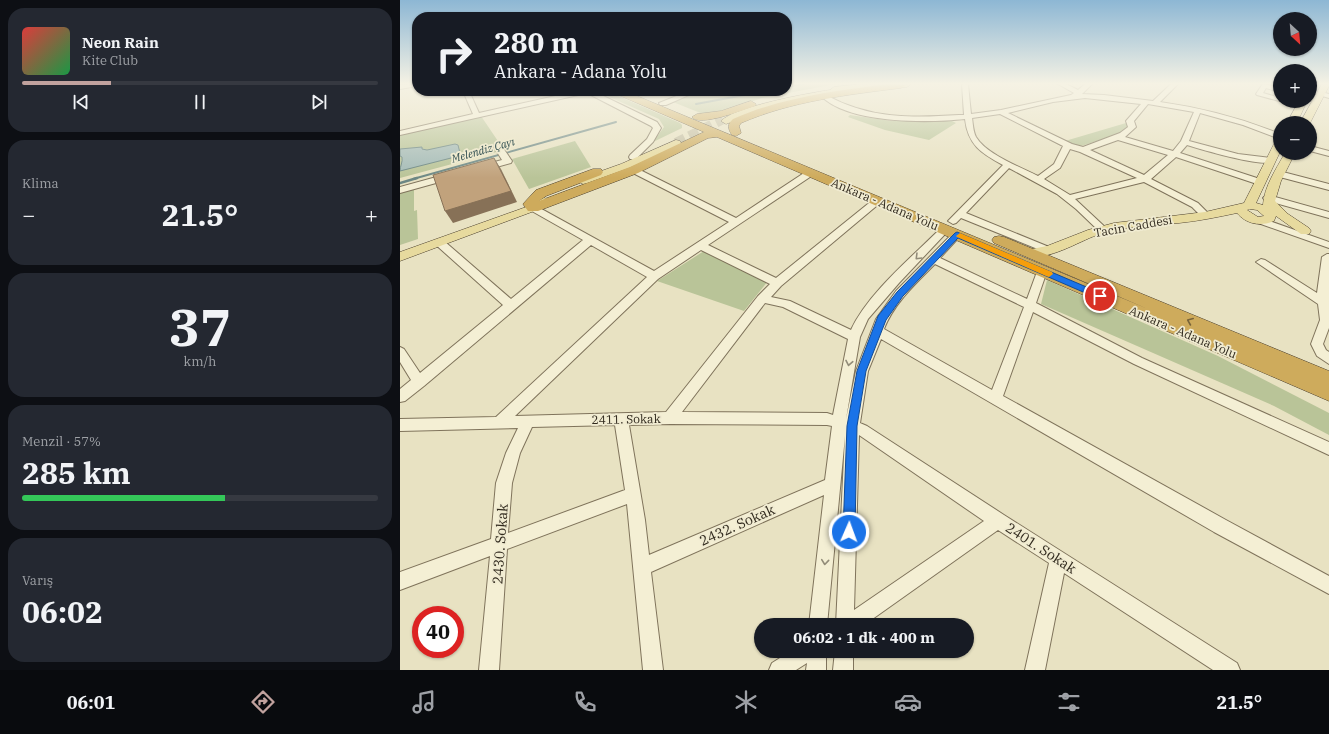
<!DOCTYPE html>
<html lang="tr">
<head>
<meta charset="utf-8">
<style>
	:root { --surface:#171b24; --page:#242831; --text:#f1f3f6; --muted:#9ea1a6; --line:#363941; --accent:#c1a29e }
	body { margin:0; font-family:"IBM Plex Serif",serif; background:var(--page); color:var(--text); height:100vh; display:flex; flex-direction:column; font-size:15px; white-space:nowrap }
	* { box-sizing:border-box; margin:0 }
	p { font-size:13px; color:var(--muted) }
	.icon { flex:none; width:22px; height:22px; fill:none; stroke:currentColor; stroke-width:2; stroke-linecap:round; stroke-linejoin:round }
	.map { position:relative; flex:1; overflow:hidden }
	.details { display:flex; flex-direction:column; gap:8px; padding:8px; background:#0d0f14; width:400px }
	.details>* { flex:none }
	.banner { position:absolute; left:12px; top:12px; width:380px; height:84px; border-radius:16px; box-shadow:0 1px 3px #0004; background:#171b24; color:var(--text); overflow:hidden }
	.needle { width:26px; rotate:154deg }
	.buttons { position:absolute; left:873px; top:12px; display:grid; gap:8px }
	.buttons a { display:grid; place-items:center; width:44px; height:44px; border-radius:50%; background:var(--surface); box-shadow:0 1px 3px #0004; font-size:20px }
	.speed { position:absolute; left:12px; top:606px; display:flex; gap:8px; font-size:20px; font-weight:700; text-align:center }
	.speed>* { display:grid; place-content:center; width:52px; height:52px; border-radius:50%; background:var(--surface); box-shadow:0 1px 3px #0004; line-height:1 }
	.speed .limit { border:6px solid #d22; background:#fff; color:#111 }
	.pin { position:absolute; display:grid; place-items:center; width:34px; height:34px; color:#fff; margin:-17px; border:2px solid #fff; border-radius:50%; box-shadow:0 1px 4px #0007 }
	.me { position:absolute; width:44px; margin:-22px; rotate:2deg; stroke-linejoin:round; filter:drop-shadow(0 0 3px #0008) }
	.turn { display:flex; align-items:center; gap:14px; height:84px; padding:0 16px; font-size:18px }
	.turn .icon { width:52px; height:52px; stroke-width:2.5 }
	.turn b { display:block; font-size:28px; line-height:34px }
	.big { font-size:30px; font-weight:700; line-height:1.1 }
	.details .card { flex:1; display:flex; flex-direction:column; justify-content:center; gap:6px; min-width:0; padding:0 14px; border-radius:16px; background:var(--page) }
	.details .dial { align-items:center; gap:0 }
	.dial b { font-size:52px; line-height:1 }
	.song { display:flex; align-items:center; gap:12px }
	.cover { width:48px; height:48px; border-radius:6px; background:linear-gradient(135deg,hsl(0 70% 55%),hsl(140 70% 35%)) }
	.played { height:4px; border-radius:2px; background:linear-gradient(90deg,var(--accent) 25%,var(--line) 25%) }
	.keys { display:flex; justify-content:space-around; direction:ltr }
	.heat { display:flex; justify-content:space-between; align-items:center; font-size:22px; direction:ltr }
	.charge { height:6px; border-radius:3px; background:linear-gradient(90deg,#34c759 57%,var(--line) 0) }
	.trip { position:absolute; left:354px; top:618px; width:220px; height:40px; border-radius:20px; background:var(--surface); box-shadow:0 1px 3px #0004; font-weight:700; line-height:40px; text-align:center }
	.menu { display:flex; height:64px; justify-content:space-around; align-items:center; background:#090b0e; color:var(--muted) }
	.menu .icon { width:28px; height:28px }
	.menu .current { color:var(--accent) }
	.menu b { font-size:18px; color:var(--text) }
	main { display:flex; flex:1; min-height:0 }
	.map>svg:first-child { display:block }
	.green { fill:#b9c498 }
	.water { fill:#a4bbb7; stroke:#6c8784 }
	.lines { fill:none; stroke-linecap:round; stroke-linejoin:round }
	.stream-far1 { stroke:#6c8784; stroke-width:2 }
	.stream { stroke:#6c8784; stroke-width:2.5 }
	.major-tunnel { stroke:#c3bda1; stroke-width:10; stroke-dasharray:10 5; stroke-linecap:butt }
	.minor-casing { stroke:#7f735b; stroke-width:2 }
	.major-casing { stroke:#4d412f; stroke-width:1 }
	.highway-casing { stroke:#4d412f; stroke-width:1 }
	.minor { fill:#f4efd4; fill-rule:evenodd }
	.major { fill:#e7da9e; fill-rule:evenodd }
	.highway { fill:#ceab5c; fill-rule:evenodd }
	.shaded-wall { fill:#877157 }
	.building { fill:#c1a27c; stroke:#877157 }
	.oneway { stroke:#928c79 }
	.oneway2 { stroke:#78643a }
	.route { fill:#1a73e8; stroke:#114b97 }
	.slow { fill:#f59e0b }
	.labels { text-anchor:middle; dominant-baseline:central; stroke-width:3.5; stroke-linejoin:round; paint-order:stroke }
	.far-water-label { font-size:11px; font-style:italic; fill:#2f4d4f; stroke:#f0ebd1 }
	.street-label { font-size:12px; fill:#312a1e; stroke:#f0ebd1 }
	.near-street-label { font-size:14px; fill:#312a1e; stroke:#f0ebd1 }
</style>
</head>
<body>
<main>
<section class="details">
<div class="card">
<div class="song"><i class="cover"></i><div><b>Neon Rain</b><p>Kite Club</p></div></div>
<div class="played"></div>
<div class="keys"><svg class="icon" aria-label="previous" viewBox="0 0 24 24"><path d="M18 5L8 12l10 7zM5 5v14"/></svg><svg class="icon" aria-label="pause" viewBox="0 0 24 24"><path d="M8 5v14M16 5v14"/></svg><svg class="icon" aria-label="next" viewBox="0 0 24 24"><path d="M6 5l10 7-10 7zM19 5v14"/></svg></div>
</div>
<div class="card"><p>Klima</p>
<div class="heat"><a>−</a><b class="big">21.5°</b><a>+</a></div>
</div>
<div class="card dial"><b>37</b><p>km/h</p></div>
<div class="card"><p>Menzil · 57%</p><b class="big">285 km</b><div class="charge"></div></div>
<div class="card"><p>Varış</p><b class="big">06:02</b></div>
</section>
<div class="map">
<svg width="929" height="670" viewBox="0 0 929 670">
	<rect width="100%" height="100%" fill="#e8e2c2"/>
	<path class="green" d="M 387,84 L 436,84 L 362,98 L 321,112 L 303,114 L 273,102 L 302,91 L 387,91 Z
		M 196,91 L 207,91 L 280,123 L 282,125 L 282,128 L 253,142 L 264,127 L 259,119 Z
		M 450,115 L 492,121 L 552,121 L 556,123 L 529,140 L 485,130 L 448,117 Z
		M 81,116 L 104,150 L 0,178 L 0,135 Z
		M 726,123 L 729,125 L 722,133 L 678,147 L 665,141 Z
		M 175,141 L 191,167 L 129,189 L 112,159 Z
		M 14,189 L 14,211 L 17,210 L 18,239 L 0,245 L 0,193 Z
		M 304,251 L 368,281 L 344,311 L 257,281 Z
		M 647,280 L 818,356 L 929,413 L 929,435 L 874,406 L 641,304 Z"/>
	<path class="water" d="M 55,144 L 58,145 L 60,153 L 55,157 L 0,171 C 0,166 3,162 2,157 L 0,156 L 0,149 L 22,147 L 22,149 L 27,150 Z"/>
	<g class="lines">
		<path class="stream-far1" d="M 387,87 L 403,84
			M 296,104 L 366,91
			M 13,179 L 216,122"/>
		<path class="stream" d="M 0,183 L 17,178"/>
		<path class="major-tunnel" d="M 276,143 L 323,119"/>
		<defs>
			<path id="minor" d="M 7,84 L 17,84 L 17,86 L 0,89 L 0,85 Z
				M 562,84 L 568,84 L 571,114 L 601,110 L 671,95 L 674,93 L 658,84 L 666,84 L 678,90 L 685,84 L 692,84 L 682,94 L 704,95 L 753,101 L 771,84 L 778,84 L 760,102 C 802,108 841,118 880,134 L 880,139 L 843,125 L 800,113 L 789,141 L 838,154 L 871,158 L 875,161 C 866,169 800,149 787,145 L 780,153 L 863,180 L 864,182 L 863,184 L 857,184 L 776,157 L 751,179 L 798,203 L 811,216 L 809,218 L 803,218 L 792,207 L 744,182 L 675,199 L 705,227 L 707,229 L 705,231 L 699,231 L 676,209 L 657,194 L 609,168 L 566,213 L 654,249 L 655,251 L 650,254 L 561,218 L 556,223 L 553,224 L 548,221 L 603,165 C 581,153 568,145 565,119 C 527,123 449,124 421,96 L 426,95 C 469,119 512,118 559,115 L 564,115 ZM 685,98 L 741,104 L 726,121 L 728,127 L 720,133 L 683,147 L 672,144 L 608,113 L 653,102 ZM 748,104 L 794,112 L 781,141 L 773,151 L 725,137 L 736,127 L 734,121 ZM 600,114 L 663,146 L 654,164 L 638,176 C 620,167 586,154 576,137 C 573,131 573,124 572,118 ZM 718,140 L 768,155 L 744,175 L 690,150 ZM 670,149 L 680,152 L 737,178 L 670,195 L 644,179 L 660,168 Z
				M 864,84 L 880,88 L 880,92 L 866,88 L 863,93 L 880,98 L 880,101 L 894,101 L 905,105 L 901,107 L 857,95 L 856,94 L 862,85 Z
				M 63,91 L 69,91 L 79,113 L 178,91 L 193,91 L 257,122 L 261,128 L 253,142 L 236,159 L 230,159 L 229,157 L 230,155 L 247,139 L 253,128 L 251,126 L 187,93 L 0,135 L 0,131 L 73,114 Z
				M 289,91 L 298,91 L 266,105 L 260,105 L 259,103 Z
				M 921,92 L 929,94 L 929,98 L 919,95 L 919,93 Z
				M 95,145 L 101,145 L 112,161 L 111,163 L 82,171 L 79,170 L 78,168 L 79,166 L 102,160 L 94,147 Z
				M 910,146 L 929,151 L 929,156 L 910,151 Z
				M 234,167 L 336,218 L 407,171 L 413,171 L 414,173 L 413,175 L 308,245 L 376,278 L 474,199 L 480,199 L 482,201 L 480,203 L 381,286 L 371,297 L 390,301 L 451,330 C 468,293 512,257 542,227 L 548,227 L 550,229 L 548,231 L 499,283 L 468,319 L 460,337 L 446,419 L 456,371 L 476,319 L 496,291 L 554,232 L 557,231 L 562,234 L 540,258 L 627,299 L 638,269 L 646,269 L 647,271 L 636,303 L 742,358 L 929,442 L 929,455 L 734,364 L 633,312 L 603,396 L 826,520 L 929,576 L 929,594 L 814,532 L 481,339 L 468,371 L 460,423 L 467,426 L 604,515 L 837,663 L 840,670 L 813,670 L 664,573 L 645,670 L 625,670 L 649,563 L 598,530 L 464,625 L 436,625 L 445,436 L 427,625 L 409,625 L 424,495 L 251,572 L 263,670 L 243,670 L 227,504 L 107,549 L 99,670 L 79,670 L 90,556 L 0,590 L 0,572 L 91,539 L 96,483 L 106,453 L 118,428 L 0,431 L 0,419 L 96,417 L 247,277 L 191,245 L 24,386 L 5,401 L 0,402 L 0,389 L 11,380 L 0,362 L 0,347 L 4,349 L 20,373 L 103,305 L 36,245 L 35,243 L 36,241 L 44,241 L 111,299 L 183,240 L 130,210 L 128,208 L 130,206 L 136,206 L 254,271 L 329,222 L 231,172 L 230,170 L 231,168 ZM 301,250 L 370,284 L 358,296 L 266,412 L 115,416 L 258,279 ZM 535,264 L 624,307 L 592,390 L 484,329 C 494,303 516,283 535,264 ZM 365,303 L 383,307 L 448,339 L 433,415 L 427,413 L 282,412 ZM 270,424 L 427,425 L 432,426 L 425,480 L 249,555 L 245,520 L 229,425 ZM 215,425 L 225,490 L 108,533 L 112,483 L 120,453 L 132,427 ZM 459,435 L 584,521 L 454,610 Z
				M 879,171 L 929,184 L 929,190 L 876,176 L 875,174 L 876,172 Z
				M 51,173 L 55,176 L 54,178 L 0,193 L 0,187 Z
				M 868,195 L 929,212 L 929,218 L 865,200 L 863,198 L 865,196 Z
				M 861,218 L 929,242 L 929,248 L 858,223 L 856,221 Z
				M 927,254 L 929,254 L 929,328 L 923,344 L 926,350 L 929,352 L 929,364 L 917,356 L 911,344 L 920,320 L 918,304 L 856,262 L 861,259 L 865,260 L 917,293 L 922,257 Z
				M 391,651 L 426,651 L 426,670 L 406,670 L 407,663 L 396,670 L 369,670 L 372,663 Z
				M 435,651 L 453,651 L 453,670 L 433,670 Z"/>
			<path id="major" d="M 461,84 L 511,84 L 507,87 L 480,89 L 476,87 L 449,91 L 448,93 L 445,94 L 385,104 L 358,112 L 326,124 L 321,121 C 334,107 409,93 430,90 L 434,87 Z
				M 910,84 L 916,84 L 913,90 L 910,91 Z
				M 922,84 L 929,84 L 929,86 L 910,123 L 900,123 Z
				M 899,101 L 907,101 L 897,123 L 887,123 Z
				M 880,139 L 880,152 L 856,203 L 863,205 C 864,187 876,169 885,153 L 895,153 L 881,181 L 875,201 L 888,214 L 909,228 L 911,231 L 909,234 L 901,234 L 876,216 L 874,221 C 861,227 846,224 837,213 C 818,217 799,221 779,223 C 752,225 723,226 697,235 C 678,242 648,261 627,256 L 626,253 L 627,250 L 647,246 L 688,230 L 714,223 L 805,212 L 844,203 L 875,142 ZM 850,209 L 857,210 L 864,216 L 858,217 L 847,210 Z
				M 276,140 L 280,141 L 281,143 L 280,145 L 229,168 L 187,183 L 183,184 L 178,181 L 179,179 L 221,164 Z
				M 144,198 L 148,199 L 150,201 L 137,210 L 0,261 L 0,252 L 129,206 Z"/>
			<path id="highway" d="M 489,84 L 506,85 L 501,88 C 446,95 392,101 341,123 L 339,126 L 341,133 L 336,136 L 332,135 C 328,129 327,124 333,119 C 383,97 435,91 489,84 Z
				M 212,91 L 225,91 L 748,309 L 594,243 L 592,240 L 594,237 L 599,236 L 604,237 L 929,371 L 929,401 L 317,137 L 308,138 L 238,173 L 138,211 L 128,211 L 123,204 L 136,190 L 193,169 L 201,169 L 203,172 L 201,175 L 146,196 L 139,201 L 230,167 L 304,132 L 214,93 Z
				M 351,101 L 356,104 L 355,106 C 343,110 300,127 292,117 L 297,114 L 321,111 Z"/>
		</defs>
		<use href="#minor" class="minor-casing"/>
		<use href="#major" class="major-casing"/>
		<use href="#highway" class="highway-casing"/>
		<use href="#minor" class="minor"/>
		<use href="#major" class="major"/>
		<use href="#highway" class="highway"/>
	</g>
	<path class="shaded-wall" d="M 94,158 L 101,169 L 117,202 L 53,223 L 45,211 Z"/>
	<path class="building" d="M 94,158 L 111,191 L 45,211 L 33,175 Z"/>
	<defs><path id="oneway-chevron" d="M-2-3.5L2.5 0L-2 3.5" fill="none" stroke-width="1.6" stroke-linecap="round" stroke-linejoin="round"/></defs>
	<g class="oneway">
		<use href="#oneway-chevron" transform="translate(518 257) rotate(135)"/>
		<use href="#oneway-chevron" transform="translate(449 363) rotate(101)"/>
		<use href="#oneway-chevron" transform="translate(425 562) rotate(96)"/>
	</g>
	<use class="oneway2" href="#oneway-chevron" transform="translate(790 321) rotate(-157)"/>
	<linearGradient id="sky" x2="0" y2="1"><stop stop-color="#8db7d4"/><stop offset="0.47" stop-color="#f5f2e4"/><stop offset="1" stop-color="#f5f2e4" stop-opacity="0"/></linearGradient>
	<rect width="929" height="178" fill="url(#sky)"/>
	<path class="route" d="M 557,232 L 703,294 L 704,296 L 703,298 L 697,298 L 558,238 L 503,296 L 486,320 L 466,371 L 457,426 L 455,532 L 453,536 L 449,538 L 445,536 L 443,532 L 447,426 L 457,371 L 478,316 L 497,292 L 555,233 Z"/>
	<path class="slow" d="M 560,233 L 652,272 L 653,274 L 649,277 L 646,276 L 557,237 L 556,236 Z"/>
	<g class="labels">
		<g class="far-water-label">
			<text transform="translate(83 150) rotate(-16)">Melendiz Çayı</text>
		</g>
		<g class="street-label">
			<text transform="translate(485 204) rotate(23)">Ankara - Adana Yolu</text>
			<text transform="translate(733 226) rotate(-10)">Tacin Caddesi</text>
			<text transform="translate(783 332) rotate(23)">Ankara - Adana Yolu</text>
			<text transform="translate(226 419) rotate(-1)">2411. Sokak</text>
		</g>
		<g class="near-street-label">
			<text transform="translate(337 525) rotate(-24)">2432. Sokak</text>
			<text transform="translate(100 544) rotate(-86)">2430. Sokak</text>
			<text transform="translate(641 548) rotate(33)">2401. Sokak</text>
		</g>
	</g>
</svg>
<div class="buttons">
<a><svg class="needle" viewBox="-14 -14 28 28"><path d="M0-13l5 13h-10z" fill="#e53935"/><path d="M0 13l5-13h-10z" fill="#9ea1a6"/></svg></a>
<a>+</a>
<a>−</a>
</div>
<div class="speed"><div class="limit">40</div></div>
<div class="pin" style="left:700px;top:296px;background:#d93025"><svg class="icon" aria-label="arrive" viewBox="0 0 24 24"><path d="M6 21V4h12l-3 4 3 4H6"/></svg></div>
<svg class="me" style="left:449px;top:532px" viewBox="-20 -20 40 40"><circle r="17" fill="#1a73e8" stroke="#fff" stroke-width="3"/><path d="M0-11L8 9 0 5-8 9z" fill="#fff"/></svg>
<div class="trip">06:02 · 1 dk · 400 m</div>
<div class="banner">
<div class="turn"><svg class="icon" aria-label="right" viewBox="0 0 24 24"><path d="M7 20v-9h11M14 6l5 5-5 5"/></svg><div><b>280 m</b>Ankara - Adana Yolu</div></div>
</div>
</div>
</main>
<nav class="menu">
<b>06:01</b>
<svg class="icon current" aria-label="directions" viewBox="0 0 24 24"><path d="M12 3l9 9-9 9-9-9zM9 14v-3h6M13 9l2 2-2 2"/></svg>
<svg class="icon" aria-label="music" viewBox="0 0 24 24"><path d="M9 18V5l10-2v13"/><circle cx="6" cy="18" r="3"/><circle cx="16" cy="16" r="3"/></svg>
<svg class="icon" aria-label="phone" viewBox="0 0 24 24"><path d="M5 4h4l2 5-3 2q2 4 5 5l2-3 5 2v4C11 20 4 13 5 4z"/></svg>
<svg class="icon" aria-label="climate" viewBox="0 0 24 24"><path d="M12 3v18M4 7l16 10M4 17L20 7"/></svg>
<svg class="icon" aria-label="car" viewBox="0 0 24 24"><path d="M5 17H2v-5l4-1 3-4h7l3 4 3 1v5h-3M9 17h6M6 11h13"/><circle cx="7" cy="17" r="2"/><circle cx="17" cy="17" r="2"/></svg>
<svg class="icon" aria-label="filters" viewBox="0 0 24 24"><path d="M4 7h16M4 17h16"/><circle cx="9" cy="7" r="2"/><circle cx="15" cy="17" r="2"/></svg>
<b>21.5°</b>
</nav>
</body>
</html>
